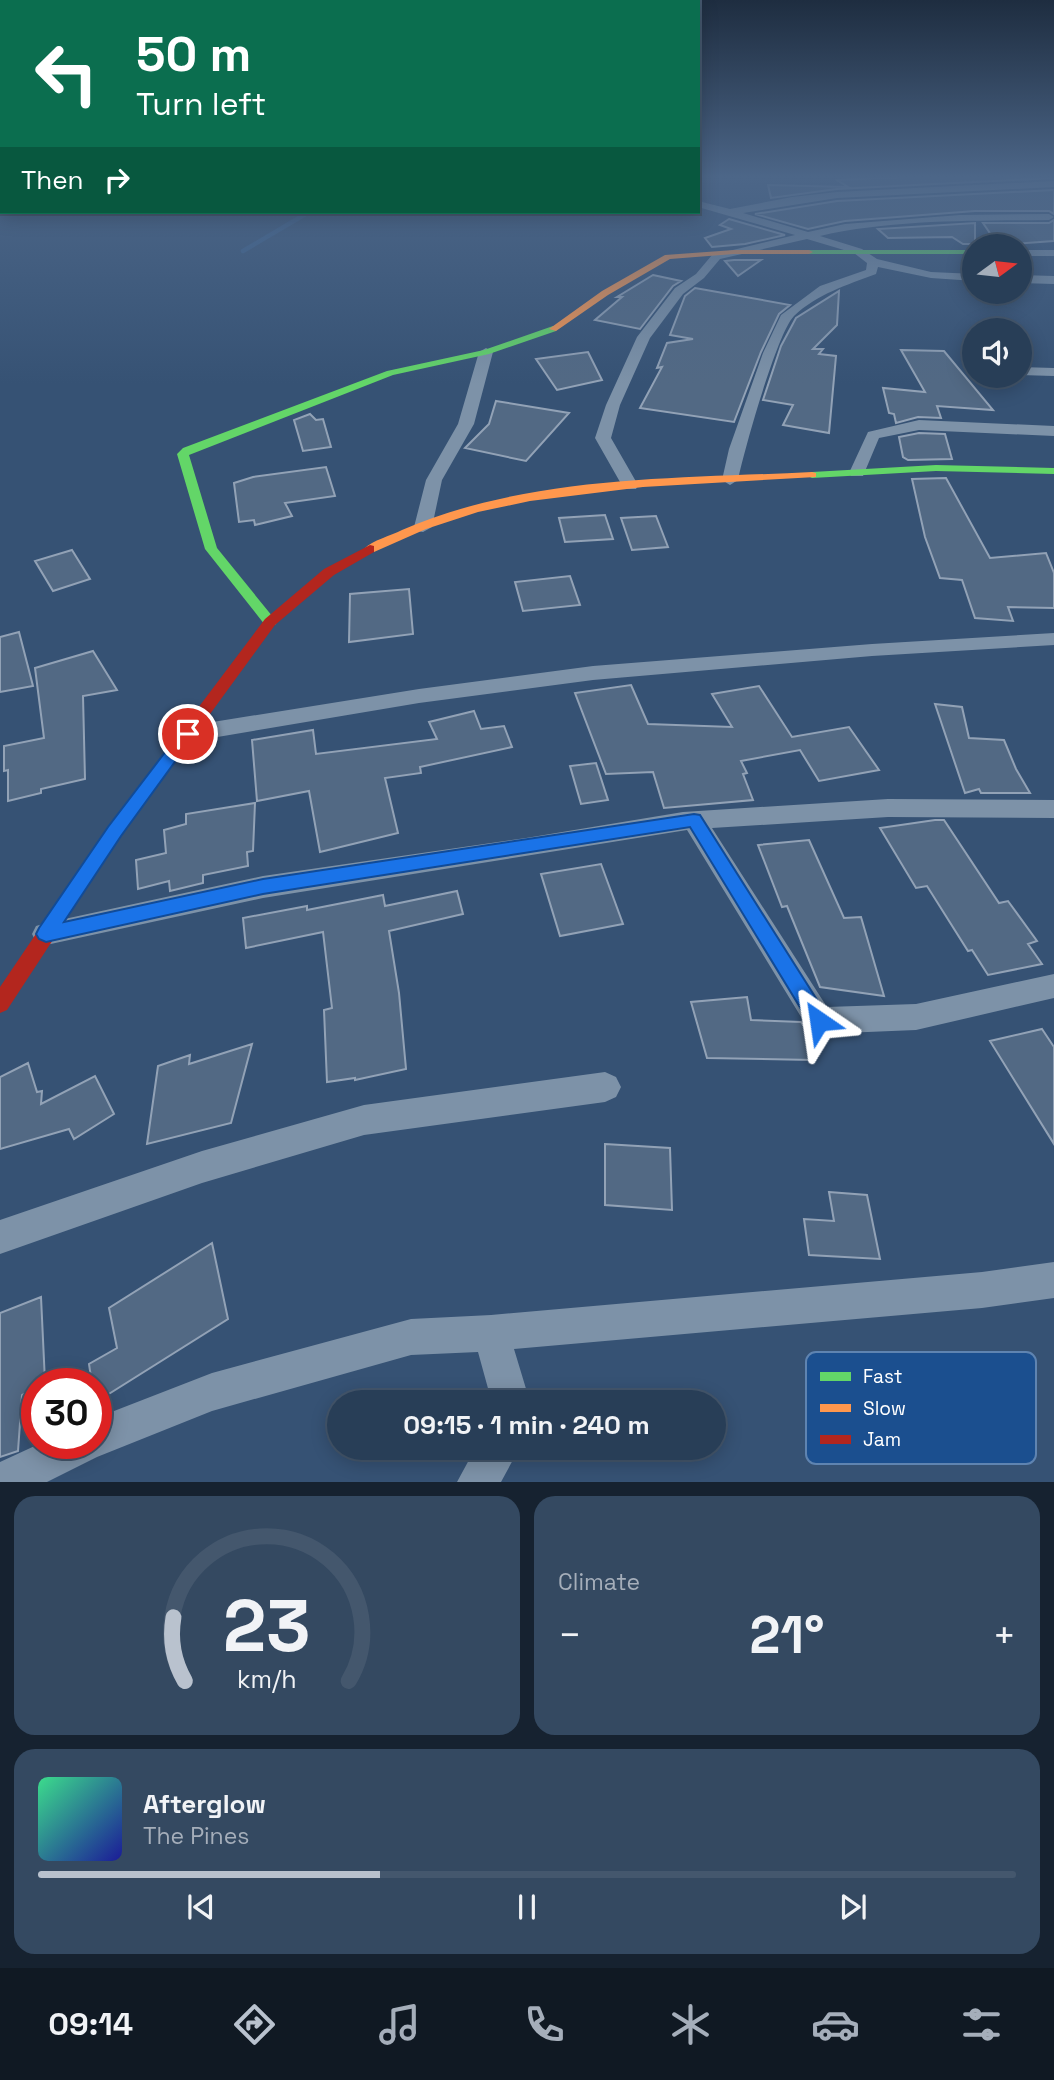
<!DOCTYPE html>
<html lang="en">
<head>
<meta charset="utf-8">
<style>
	:root { --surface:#283e57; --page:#344961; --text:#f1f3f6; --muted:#a5aeba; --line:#44576d; --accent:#b9c2ce }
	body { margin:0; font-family:"Space Grotesk",sans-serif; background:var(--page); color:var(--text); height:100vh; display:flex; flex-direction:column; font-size:26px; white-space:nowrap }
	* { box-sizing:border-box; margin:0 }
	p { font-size:23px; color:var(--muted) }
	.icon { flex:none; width:38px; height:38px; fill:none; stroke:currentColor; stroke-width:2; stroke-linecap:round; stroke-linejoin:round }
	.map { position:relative; height:1482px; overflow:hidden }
	.drawer { display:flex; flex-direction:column; gap:14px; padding:14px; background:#162230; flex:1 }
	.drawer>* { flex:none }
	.banner { position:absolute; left:0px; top:0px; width:700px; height:214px; box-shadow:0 4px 18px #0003,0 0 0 2px var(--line); background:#0b6e4f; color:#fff; overflow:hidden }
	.needle { width:46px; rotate:75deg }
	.buttons { position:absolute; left:962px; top:234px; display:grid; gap:14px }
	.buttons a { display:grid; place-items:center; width:70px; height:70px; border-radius:50%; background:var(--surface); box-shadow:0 4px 18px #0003,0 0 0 2px var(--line); font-size:35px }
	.speed { position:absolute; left:21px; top:1368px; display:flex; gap:14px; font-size:35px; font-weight:700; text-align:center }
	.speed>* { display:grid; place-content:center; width:91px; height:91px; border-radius:50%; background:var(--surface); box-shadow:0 4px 18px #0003,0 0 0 2px var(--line); line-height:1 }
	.speed .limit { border:10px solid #d22; background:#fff; color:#111 }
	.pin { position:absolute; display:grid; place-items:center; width:60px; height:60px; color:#fff; margin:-30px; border:4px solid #fff; border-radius:50%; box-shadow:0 2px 7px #0007 }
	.me { position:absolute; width:77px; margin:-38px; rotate:328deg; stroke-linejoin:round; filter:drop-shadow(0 0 5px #0008) }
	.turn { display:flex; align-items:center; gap:24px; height:147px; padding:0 21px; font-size:32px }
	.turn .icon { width:91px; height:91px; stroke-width:2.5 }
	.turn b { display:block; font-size:49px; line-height:60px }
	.then { display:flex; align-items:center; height:66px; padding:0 21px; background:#0003; gap:14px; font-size:26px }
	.big { font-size:52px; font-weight:800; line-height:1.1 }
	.drawer .tile { flex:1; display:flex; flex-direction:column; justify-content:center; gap:10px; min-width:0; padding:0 24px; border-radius:21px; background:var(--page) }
	.drawer .dial { align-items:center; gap:0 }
	.dial svg { height:182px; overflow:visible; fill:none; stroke:var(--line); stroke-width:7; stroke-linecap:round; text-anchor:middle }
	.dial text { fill:var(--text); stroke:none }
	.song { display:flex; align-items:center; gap:21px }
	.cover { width:84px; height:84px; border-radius:10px; background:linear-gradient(135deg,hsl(150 70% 55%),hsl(240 70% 35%)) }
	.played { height:7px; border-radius:4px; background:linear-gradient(90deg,var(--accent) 35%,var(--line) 35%) }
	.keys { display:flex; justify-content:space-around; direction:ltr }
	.heat { display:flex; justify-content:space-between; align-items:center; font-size:38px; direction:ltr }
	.drawer .tiles { flex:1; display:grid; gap:14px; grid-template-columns:1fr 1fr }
	.tile:last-child { grid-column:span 2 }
	.trip { position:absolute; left:327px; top:1390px; width:399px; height:70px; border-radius:35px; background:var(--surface); box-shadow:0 4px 18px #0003,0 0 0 2px var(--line); font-weight:800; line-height:70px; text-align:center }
	.menu { display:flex; height:112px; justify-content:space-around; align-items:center; background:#101923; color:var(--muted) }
	.menu .icon { width:49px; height:49px }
	.menu .on { color:var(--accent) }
	.menu b { font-size:32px; color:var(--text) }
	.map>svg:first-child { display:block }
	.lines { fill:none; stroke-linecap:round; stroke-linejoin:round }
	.stream { stroke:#3b618d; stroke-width:4.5 }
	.building { fill:#526984; stroke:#92a2b6; stroke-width:2 }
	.street { fill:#7d92a8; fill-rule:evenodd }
	.fast { fill:#63d668; fill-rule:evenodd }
	.slow { fill:#ff974d; fill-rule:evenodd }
	.jam { fill:#b3261e; fill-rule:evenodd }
	.route { fill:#1a73e8; stroke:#114b97; stroke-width:2 }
	.key { fill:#1b4f8f; stroke:#5f84b1; stroke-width:2 }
	.key-label { font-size:19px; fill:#fff }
</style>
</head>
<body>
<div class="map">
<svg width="1054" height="1482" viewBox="0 0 1054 1482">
	<rect width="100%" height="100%" fill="#365274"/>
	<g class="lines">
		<path class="stream" d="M 243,251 L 309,212"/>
	</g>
	<path class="building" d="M 923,176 L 1054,176 L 1054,178 L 837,189 L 771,198 L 768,185 L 848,187 L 837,180 Z
		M 1054,190 L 1054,214 L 1049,211 L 975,211 L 845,221 L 808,229 L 755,214 L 837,201 Z
		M 729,219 L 785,235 L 745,244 L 712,247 L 705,238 L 731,229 L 720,225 Z
		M 1054,220 L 1054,241 L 998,245 L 983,223 L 1049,223 Z
		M 975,223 L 975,244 L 963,244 L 952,237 L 888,238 L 878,229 Z
		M 761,260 L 738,276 L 725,261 L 734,260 Z
		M 653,275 L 681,281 L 673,286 L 640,329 L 595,320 L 622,297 L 617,297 Z
		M 695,288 L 790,305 L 779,314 L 761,352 L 734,422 L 640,408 L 662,367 L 657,368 L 667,343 L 693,339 L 670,335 L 685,296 Z
		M 839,291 L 837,325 L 813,349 L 823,349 L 819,354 L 836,356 L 829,433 L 783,425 L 793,405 L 763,400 L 781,346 L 796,318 Z
		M 901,350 L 944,351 L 993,410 L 937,406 L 941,418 L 918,417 L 896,423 L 894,414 L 889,413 L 883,388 L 925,392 Z
		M 588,352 L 602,380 L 557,390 L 536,359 Z
		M 496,401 L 569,413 L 526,461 L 465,448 L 489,424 Z
		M 310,414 L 316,420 L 323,419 L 331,447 L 303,451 L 294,420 Z
		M 919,433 L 945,434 L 952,459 L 908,460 L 903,457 L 899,437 Z
		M 326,467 L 335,496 L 285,503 L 292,516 L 255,525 L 254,520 L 239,522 L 234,483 L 253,477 Z
		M 946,478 L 990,558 L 1046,553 L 1054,573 L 1054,608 L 1008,607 L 1013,621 L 975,618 L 962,580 L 940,578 L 925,537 L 912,479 Z
		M 605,515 L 613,539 L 565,542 L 559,518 Z
		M 656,516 L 668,547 L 632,550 L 621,518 Z
		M 72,550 L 90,579 L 53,591 L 35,561 Z
		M 570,576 L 580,605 L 523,611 L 515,582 Z
		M 409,589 L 413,634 L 349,642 L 350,594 Z
		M 19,632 L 33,686 L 0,692 L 0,637 Z
		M 93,651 L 117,690 L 83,696 L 85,779 L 41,789 L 41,793 L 8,801 L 8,770 L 4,771 L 4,746 L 44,738 L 35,668 Z
		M 631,685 L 648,724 L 732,727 L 712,694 L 759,686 L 792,737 L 849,727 L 879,770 L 819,781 L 800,750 L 741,761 L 747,773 L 743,774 L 753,800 L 664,808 L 653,772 L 606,774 L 575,693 Z
		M 935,704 L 962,707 L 969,738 L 1004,740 L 1016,769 L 1030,793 L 981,793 L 979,789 L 965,793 Z
		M 474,711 L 481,729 L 504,726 L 512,747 L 420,767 L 421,773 L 385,778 L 398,833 L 320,852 L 309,791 L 257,801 L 252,740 L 313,730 L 316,754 L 437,739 L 429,722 Z
		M 596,763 L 608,800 L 581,804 L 570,766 Z
		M 255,803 L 253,851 L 247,852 L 248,866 L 203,875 L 203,883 L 170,891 L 169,881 L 138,889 L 136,860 L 166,853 L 164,830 L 186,824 L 186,814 Z
		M 935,820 L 944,820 L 999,903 L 1008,901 L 1037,941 L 1028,944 L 1042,964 L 988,975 L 972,950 L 968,951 L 927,886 L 916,888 L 880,828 Z
		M 809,840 L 844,918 L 861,917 L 884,996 L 820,987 L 787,906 L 782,907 L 758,845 Z
		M 601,864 L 623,924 L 560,936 L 541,874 Z
		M 457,891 L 463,914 L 389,931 L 399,993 L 406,1069 L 355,1080 L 355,1078 L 327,1082 L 324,1010 L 332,1008 L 323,932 L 246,948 L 243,918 L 307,906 L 307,910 L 383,895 L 385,906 Z
		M 747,997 L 751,1020 L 801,1022 L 807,1031 L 813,1060 L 707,1058 L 691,1002 Z
		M 1042,1029 L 1054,1047 L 1054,1144 L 990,1041 Z
		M 252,1044 L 231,1123 L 147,1144 L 158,1066 L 190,1055 L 189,1064 Z
		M 28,1063 L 37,1092 L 42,1091 L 41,1104 L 95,1076 L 114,1114 L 74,1139 L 69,1129 L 0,1149 L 0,1077 Z
		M 605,1144 L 670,1148 L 672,1210 L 605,1205 Z
		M 829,1192 L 867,1195 L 880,1259 L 809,1255 L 804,1219 L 834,1221 Z
		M 212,1243 L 228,1319 L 96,1402 L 96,1384 L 92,1384 L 89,1364 L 117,1348 L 109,1308 Z
		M 41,1297 L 45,1382 L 22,1395 L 18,1451 L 0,1457 L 0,1313 Z"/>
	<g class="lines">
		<path class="street" d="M 698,176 L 703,176 L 703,177 L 698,180 Z
			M 1054,181 L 1054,187 L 837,198 L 743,213 L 808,232 L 845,224 L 960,215 L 1049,214 L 1054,217 L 1049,220 C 974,221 894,219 820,236 L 862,249 L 877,259 L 931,272 L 975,274 L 975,281 L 931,278 L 878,267 L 876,274 C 847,285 817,294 794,316 C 777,333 744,451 738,480 L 730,485 L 722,480 L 729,449 L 763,353 L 781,315 L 820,286 L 866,270 L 867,263 L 854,253 L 807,239 L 720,259 L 704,278 L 683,294 L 650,338 L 620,405 L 611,438 L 638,485 L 636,489 L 624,489 L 595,438 L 606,405 L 637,337 L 675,288 L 696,274 L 712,255 L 795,235 L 698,207 L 698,201 L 730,209 L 792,197 L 837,192 Z
			M 1020,250 L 1054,250 L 1054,256 L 1020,256 Z
			M 1020,275 L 1054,276 L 1054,284 L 1020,283 Z
			M 486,348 L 493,352 L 474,424 L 442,480 L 432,527 L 423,532 L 417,531 L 414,527 L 426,480 L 458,424 L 479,352 Z
			M 1020,367 L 1054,368 L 1054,376 L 1020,375 Z
			M 919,420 L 1054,426 L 1054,436 L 919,430 L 879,438 L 863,476 L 851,476 L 849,473 L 868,432 Z
			M 1054,633 L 1054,645 L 872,656 L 593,680 L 419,703 L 188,742 L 180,740 L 177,734 L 180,728 L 188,726 L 419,689 L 593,666 L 872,644 Z
			M 888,799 L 1054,800 L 1054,818 L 888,817 L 712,828 L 827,1007 L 916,1004 L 1054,974 L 1054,998 L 916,1030 L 819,1034 L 809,1030 L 687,830 L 263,898 L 46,945 L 36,942 L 32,934 L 36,926 L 46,923 L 263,876 L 526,838 L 683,812 Z
			M 605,1072 L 616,1077 L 621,1087 L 616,1097 L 605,1102 L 364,1135 L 202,1183 L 0,1254 L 0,1220 L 202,1151 L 364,1105 Z
			M 1054,1262 L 1054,1298 L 982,1308 L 514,1349 L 527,1392 L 526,1402 L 488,1402 L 489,1392 L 478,1352 L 411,1355 L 212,1411 L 97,1457 L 47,1482 L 0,1482 L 0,1462 L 39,1444 L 96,1444 L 96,1418 L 212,1373 L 411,1319 L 491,1315 L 982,1272 Z
			M 476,1447 L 520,1447 L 501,1482 L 457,1482 Z"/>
		<path class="fast" d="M 809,250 L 975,250 L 975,254 L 806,254 Z
			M 553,326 L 557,329 L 556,331 L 489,354 L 393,375 L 189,455 L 217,548 L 277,622 L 275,625 L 265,625 L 205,549 L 177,454 L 183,448 L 387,371 L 484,350 Z
			M 936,465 L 1054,468 L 1054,474 L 936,471 L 812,478 L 806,475 L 812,472 Z"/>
		<path class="slow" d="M 734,250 L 809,250 L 813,252 L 809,254 L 734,254 L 670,259 L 608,295 L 556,331 L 549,329 L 602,291 L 665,255 Z
			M 812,472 L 816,473 L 816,477 L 643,487 L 530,501 L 478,512 L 426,529 L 374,552 L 366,552 L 364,549 C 373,540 390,536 402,530 C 529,475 676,479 812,472 Z"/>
		<path class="jam" d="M 370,545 L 374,546 L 374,552 L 334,575 L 275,625 L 121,836 L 7,1010 L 0,1013 L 0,987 L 109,826 L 265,619 L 324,569 Z"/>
	</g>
	<linearGradient id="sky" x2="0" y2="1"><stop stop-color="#1e2d40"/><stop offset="0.46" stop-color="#4c6688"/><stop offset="1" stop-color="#4c6688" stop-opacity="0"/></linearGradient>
	<rect width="1054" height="384" fill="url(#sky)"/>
	<path class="route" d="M 188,728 L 196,734 L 193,737 L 121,836 L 64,922 L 263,879 L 694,814 L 700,815 L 826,1014 L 829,1021 L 826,1027 L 819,1030 L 812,1027 L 690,827 L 263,894 L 46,942 L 39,939 L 36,934 L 39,928 L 108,827 L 182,730 Z"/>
	<rect x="806" y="1352" width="230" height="112" rx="10" class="key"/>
	<rect x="820" y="1372" width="31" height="9" fill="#63d668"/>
	<rect x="820" y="1404" width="31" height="8" fill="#ff974d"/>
	<rect x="820" y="1435" width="31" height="9" fill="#b3261e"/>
	<g class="key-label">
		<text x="863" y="1383">Fast</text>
		<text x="863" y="1415">Slow</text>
		<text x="863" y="1446">Jam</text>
	</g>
</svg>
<div class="buttons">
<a><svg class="needle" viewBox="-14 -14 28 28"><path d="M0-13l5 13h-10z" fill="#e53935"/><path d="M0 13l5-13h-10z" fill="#a5aeba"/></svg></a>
<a><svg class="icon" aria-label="sound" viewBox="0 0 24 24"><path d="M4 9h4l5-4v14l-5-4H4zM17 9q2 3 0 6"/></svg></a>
</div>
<div class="speed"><div class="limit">30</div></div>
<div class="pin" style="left:188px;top:734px;background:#d93025"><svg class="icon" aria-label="arrive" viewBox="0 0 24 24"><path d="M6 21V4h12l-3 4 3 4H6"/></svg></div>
<svg class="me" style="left:819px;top:1021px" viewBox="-20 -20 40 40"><path d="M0-17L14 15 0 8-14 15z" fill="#1a73e8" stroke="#fff" stroke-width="4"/></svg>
<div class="trip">09:15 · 1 min · 240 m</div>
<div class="banner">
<div class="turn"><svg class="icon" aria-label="left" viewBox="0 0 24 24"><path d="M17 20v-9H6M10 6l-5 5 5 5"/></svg><div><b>50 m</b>Turn left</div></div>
<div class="then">Then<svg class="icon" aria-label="right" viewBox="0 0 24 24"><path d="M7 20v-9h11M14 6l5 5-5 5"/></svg></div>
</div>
</div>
<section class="drawer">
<div class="tiles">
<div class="tile dial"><svg viewBox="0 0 100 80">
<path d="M14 69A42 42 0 1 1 86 69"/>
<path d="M14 69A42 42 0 0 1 9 41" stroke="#b9c2ce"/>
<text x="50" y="56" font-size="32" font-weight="700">23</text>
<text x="50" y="72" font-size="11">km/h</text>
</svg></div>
<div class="tile"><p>Climate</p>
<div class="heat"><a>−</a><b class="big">21°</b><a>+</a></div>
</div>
<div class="tile">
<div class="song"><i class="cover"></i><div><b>Afterglow</b><p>The Pines</p></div></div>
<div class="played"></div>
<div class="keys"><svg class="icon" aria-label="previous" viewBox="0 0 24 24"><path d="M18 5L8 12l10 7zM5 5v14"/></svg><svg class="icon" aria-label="pause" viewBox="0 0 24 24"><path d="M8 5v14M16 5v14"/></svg><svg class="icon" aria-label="next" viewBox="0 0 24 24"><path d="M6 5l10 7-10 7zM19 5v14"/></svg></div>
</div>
</div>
</section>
<nav class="menu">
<b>09:14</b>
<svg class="icon on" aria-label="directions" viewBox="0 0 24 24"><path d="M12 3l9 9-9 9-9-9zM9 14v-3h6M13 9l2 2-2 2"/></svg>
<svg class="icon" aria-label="music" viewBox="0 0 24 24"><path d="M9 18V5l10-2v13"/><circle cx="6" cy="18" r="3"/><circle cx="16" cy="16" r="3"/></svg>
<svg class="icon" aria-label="phone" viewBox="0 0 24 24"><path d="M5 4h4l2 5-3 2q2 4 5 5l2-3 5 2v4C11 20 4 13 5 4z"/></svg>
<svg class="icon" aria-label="climate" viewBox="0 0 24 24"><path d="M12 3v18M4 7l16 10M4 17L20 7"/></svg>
<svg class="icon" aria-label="car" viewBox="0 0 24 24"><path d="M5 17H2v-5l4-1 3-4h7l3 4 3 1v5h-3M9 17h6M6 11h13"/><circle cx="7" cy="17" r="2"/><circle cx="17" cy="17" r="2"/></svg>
<svg class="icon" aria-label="filters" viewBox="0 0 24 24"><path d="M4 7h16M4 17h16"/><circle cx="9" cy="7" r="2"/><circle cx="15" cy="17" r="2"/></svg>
</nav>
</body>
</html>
